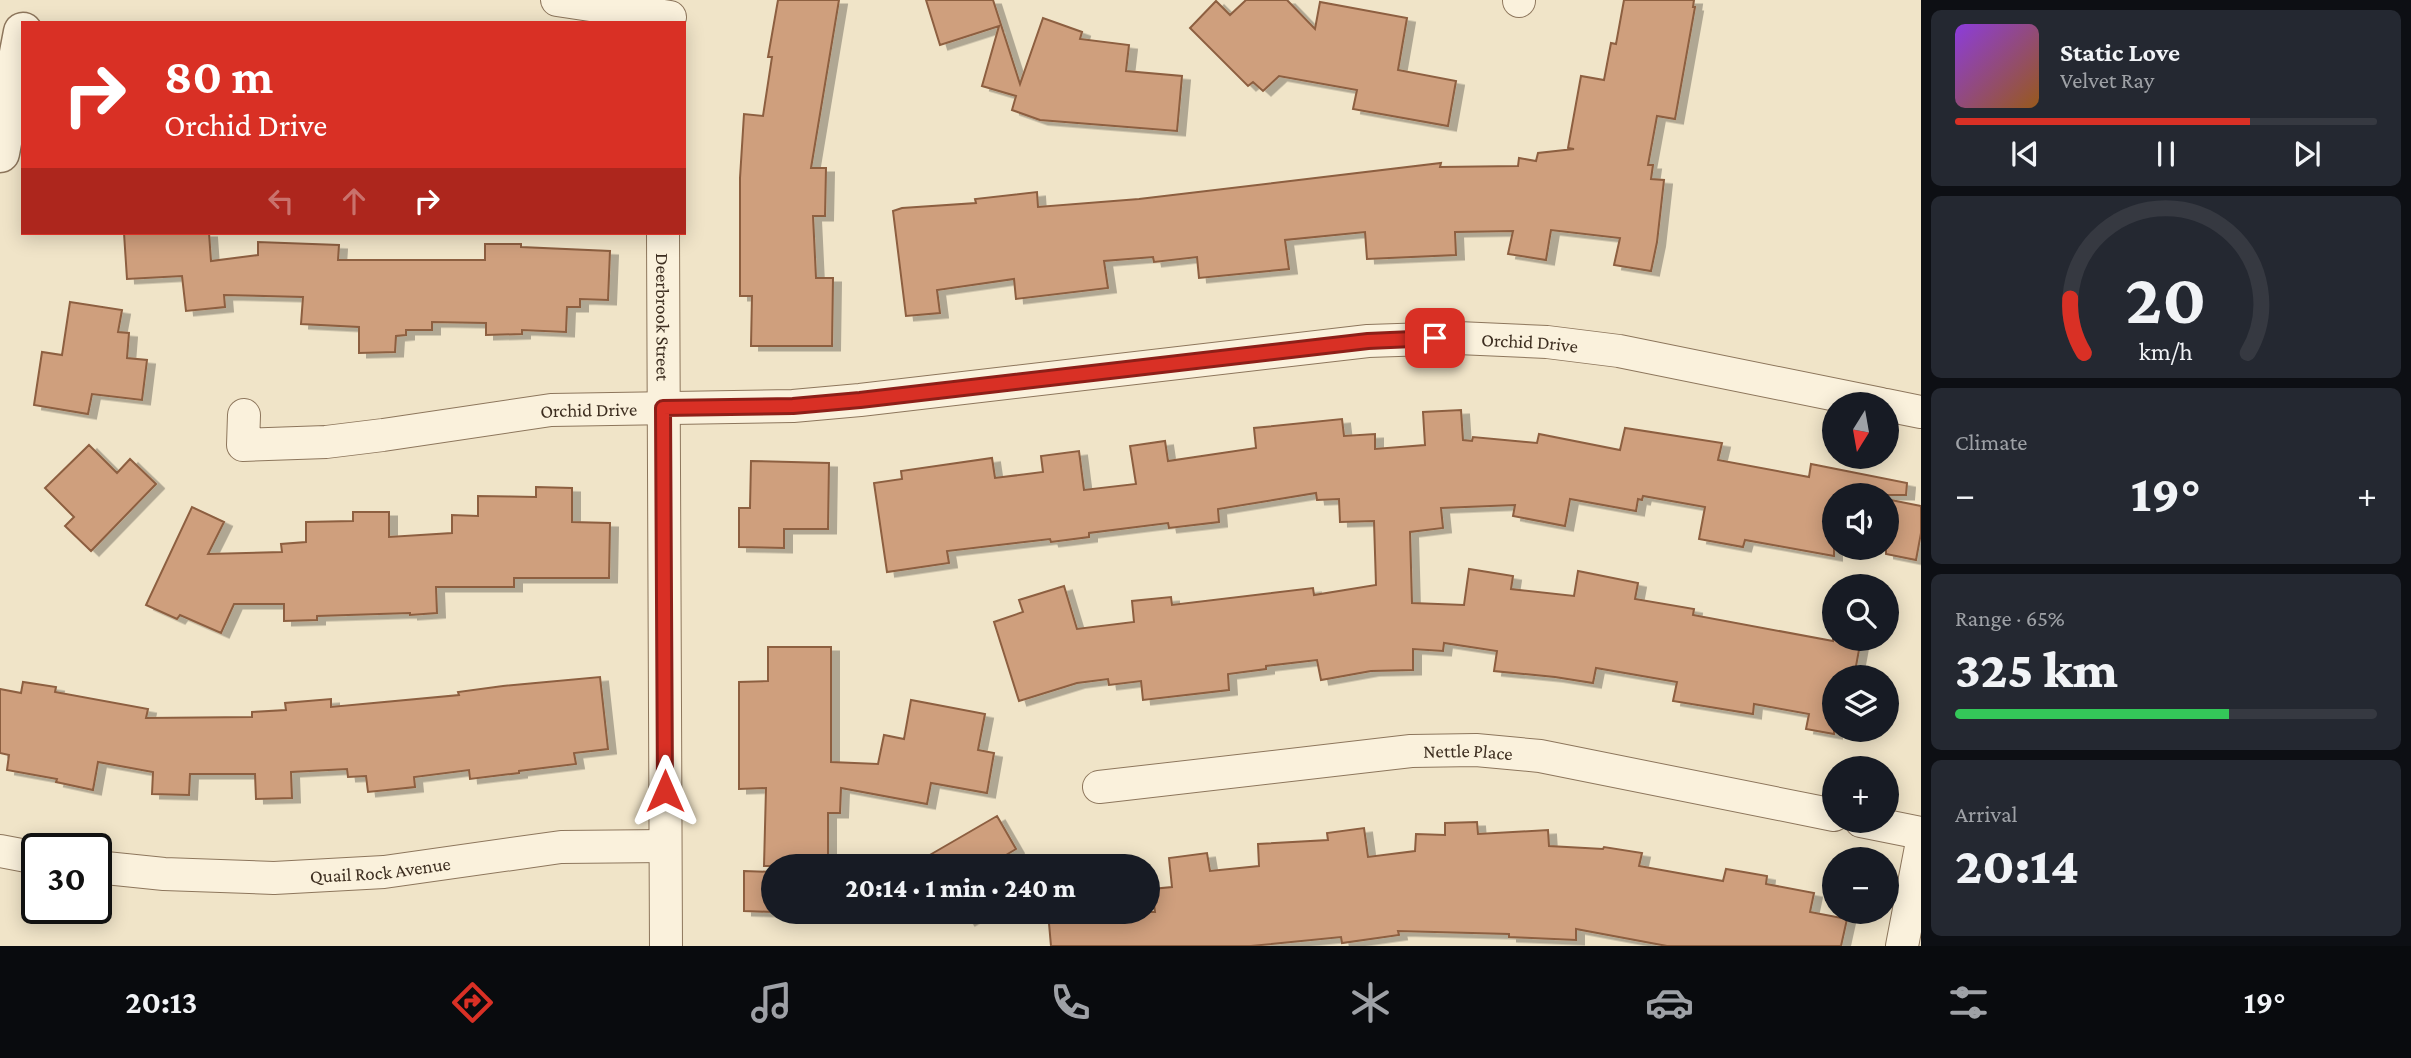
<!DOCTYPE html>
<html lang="en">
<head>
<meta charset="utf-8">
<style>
	:root { --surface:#171b24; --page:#242831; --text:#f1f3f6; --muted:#9ea1a6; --line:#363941; --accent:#d93025 }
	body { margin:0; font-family:"Crimson Pro",serif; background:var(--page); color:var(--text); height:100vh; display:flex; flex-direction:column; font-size:26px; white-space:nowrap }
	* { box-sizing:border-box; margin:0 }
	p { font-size:23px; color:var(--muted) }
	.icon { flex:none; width:38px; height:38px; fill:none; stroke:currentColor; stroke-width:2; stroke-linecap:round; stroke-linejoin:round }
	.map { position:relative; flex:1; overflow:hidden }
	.panel { display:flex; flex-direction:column; gap:10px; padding:10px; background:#0d0f14; width:490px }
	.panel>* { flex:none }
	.top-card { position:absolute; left:21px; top:21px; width:665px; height:214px; border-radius:0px; box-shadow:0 4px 18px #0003; background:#d93025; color:#fff; overflow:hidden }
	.needle { width:46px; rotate:191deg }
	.tools { position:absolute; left:1822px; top:392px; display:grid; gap:14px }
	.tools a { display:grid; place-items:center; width:77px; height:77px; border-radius:50%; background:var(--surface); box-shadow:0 4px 18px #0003; font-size:35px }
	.speed { position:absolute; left:21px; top:833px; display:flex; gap:14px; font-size:35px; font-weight:700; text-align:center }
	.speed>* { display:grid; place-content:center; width:91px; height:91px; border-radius:50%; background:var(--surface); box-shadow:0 4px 18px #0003; line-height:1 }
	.speed .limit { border:4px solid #111; border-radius:10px; background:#fff; color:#111 }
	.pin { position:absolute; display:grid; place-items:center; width:60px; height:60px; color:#fff; margin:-30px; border-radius:14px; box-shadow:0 4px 10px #0006 }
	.me { position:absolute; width:77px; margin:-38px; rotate:0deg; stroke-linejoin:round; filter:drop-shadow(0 0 5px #0008) }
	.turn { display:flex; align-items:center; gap:24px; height:147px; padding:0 28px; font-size:32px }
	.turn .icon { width:91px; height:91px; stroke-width:2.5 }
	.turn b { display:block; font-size:49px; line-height:60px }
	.lanes { display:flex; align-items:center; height:66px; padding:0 28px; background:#0003; justify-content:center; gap:35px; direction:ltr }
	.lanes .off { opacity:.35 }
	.big { font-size:52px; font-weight:800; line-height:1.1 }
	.panel .card { flex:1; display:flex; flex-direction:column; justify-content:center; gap:10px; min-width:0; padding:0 24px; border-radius:10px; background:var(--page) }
	.panel .dial { align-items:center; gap:0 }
	.dial svg { height:182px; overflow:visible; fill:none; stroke:var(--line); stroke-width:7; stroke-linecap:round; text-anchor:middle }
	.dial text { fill:var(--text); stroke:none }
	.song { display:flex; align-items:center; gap:21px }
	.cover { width:84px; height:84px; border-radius:10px; background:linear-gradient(135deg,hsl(270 70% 55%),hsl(30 70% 35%)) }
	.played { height:7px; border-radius:4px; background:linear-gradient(90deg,var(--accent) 70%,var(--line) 70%) }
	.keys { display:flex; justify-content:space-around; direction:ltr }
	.heat { display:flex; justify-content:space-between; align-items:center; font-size:38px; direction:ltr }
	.charge { height:10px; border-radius:5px; background:linear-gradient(90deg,#34c759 65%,var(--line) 0) }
	.trip { position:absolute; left:761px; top:854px; width:399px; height:70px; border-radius:35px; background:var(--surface); box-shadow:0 4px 18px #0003; font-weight:800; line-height:70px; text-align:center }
	.dock { display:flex; height:112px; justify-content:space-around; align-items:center; background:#090b0e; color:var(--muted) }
	.dock .icon { width:49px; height:49px }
	.dock .active { color:var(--accent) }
	.dock b { font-size:32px; color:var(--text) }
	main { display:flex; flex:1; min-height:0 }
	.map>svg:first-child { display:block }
	.building { fill:#cf9f7d; stroke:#8d5f41; stroke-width:2; filter:url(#shadow) }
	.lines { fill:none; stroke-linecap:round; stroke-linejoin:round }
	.minor-casing { stroke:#8d765c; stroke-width:34 }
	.tertiary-casing { stroke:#8d765c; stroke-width:41 }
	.minor { stroke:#faf1dc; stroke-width:32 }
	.tertiary { stroke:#faf1dc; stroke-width:38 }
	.route-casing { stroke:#8d1f18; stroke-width:18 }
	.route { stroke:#d93025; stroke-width:12 }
	.labels { text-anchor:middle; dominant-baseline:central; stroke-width:7; stroke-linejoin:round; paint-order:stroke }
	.street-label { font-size:19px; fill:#3d2e20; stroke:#f7eed8 }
</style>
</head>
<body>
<main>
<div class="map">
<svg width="1921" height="946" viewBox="0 0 1921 946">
	<defs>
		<filter id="shadow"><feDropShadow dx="8" dy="4.5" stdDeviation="0" flood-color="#0004"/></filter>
	</defs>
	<rect width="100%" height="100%" fill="#f0e4c8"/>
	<path class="building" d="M 778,0 L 839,0 L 811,168 L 826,168 L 825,216 L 813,216 L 816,278 L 833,278 L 832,346 L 751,346 L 752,296 L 740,296 L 740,178 L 744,114 L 763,116 L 772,57 L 768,57 Z
		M 926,0 L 993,0 L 1020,84 L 1043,18 L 1082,32 L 1080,39 L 1129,45 L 1126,71 L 1182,76 L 1177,131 L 1040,120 L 1012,110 L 1016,96 L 982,86 L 999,26 L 940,45 Z
		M 1246,0 L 1287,0 L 1315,29 L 1320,2 L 1407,18 L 1398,70 L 1456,81 L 1448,126 L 1353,109 L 1357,90 L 1279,76 L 1263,91 L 1253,82 L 1248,86 L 1190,28 L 1216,1 L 1230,15 Z
		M 1624,0 L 1694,0 L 1693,7 L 1695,7 L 1675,119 L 1657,116 L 1648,165 L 1653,165 L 1651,179 L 1664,180 L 1657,242 L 1651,271 L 1614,265 L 1620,238 L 1551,230 L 1546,260 L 1508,254 L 1513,231 L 1455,232 L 1456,255 L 1367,259 L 1365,232 L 1285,240 L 1289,269 L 1199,278 L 1197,257 L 1154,262 L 1153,257 L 1104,261 L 1108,288 L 1016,299 L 1014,279 L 937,290 L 940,313 L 906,316 L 893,211 L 902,208 L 976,203 L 975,199 L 1037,192 L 1038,207 L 1139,199 L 1441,163 L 1440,167 L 1518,166 L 1519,158 L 1536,161 L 1538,153 L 1574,149 L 1568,148 L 1581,76 L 1604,80 L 1611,43 L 1616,44 Z
		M 124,233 L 209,233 L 211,261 L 258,255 L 258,242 L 339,245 L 338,260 L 485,260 L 485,244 L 521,244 L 521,247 L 610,251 L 608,300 L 580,299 L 580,307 L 567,307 L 566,332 L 522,330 L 522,334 L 486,335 L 486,323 L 432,322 L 432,330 L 406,330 L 406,335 L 396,336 L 395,352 L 359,353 L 359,327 L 301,324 L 303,297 L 224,295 L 225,307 L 186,311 L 182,276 L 127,279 Z
		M 70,302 L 122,310 L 118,332 L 129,333 L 127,358 L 147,360 L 142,400 L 92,394 L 88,414 L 34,405 L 42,352 L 62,355 Z
		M 1461,410 L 1463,440 L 1472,441 L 1473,437 L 1537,443 L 1539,434 L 1620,450 L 1625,428 L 1722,443 L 1718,460 L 1809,477 L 1811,464 L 1907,483 L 1906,495 L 1834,495 L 1834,556 L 1745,540 L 1743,547 L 1699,539 L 1705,507 L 1643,496 L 1642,500 L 1638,499 L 1636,511 L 1570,499 L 1565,526 L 1513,516 L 1515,505 L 1441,508 L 1443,528 L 1410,532 L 1412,603 L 1464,605 L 1469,569 L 1513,576 L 1511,589 L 1574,596 L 1578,571 L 1638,583 L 1635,599 L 1694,609 L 1693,615 L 1833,641 L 1833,639 L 1861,639 L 1854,677 L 1834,677 L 1834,734 L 1806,729 L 1809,714 L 1754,704 L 1753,714 L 1673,701 L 1677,682 L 1596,668 L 1593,683 L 1555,677 L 1494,671 L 1497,651 L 1444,643 L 1443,651 L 1413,649 L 1413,670 L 1371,671 L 1321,680 L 1317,660 L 1266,666 L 1266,669 L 1228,674 L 1229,690 L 1143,700 L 1141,681 L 1109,685 L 1108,679 L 1077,683 L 1019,701 L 994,622 L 1023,612 L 1019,600 L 1064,586 L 1077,629 L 1134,622 L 1132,601 L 1171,597 L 1172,605 L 1313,588 L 1314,595 L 1376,585 L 1374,521 L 1340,522 L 1339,499 L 1317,500 L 1316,493 L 1218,509 L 1219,522 L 1169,528 L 1168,523 L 1089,533 L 1089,537 L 1051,542 L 1050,539 L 947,551 L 949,563 L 887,572 L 874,483 L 902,479 L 901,471 L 992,458 L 995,478 L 1043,472 L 1041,456 L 1079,451 L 1084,490 L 1136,484 L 1130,446 L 1165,441 L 1168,461 L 1256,448 L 1254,428 L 1342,419 L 1344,436 L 1375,434 L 1375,449 L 1425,445 L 1423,412 Z
		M 89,445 L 117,473 L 130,459 L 156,484 L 91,551 L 65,526 L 74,517 L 45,488 Z
		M 751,461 L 829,463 L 828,529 L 784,529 L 784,548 L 739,547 L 739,508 L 750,508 Z
		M 536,487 L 572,488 L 572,522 L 610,523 L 609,578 L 514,578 L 514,587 L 436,587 L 437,613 L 410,615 L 410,613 L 317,616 L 317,620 L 284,621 L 284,604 L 234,604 L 221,633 L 180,615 L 177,619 L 146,605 L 192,507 L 224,522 L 208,554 L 282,552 L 281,544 L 306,542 L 306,522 L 353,521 L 353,512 L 389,512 L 389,537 L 452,533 L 452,515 L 478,516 L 478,496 L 536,497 Z
		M 1886,499 L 1921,506 L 1921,533 L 1916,560 L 1886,554 Z
		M 768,647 L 831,647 L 831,762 L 878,764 L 884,735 L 904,739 L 911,700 L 985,714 L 978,750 L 994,753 L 987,793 L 931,783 L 927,804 L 841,788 L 840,813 L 828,813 L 828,866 L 764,866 L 766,788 L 739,789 L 739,682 L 768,681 Z
		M 600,677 L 608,749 L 574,753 L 576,764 L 519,771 L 519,773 L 470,779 L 469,770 L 414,777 L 415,787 L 368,792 L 366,776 L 348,777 L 347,769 L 291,772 L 292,798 L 256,799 L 255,774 L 190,774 L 189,795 L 152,794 L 153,772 L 98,762 L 93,790 L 56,782 L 57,779 L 7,770 L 9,755 L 0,753 L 0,689 L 21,693 L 23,682 L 56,687 L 55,692 L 148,709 L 146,718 L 252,717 L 252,712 L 286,710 L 285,703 L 331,699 L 331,707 L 459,695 L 458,692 L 503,686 Z
		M 997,816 L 1016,849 L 996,861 L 999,866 L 934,866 L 928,856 Z
		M 1477,822 L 1478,834 L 1548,830 L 1549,846 L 1603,849 L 1604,847 L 1642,853 L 1639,866 L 1723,881 L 1726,869 L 1767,876 L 1766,884 L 1814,893 L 1810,912 L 1847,919 L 1841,946 L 1667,946 L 1576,929 L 1576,940 L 1509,937 L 1509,934 L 1398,931 L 1399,935 L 1342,943 L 1341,937 L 1251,946 L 1051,946 L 1048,912 L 1155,912 L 1152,889 L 1172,887 L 1169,858 L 1207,853 L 1210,871 L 1259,866 L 1258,844 L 1328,840 L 1327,833 L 1364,828 L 1368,857 L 1415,851 L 1416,834 L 1445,835 L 1445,823 Z
		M 744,871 L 774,872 L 774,912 L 744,911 Z
		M 961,912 L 982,912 L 967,921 Z"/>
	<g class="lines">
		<defs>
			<g id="minor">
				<path d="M 557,0 L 670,17"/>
				<path d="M 1519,1 L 1519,0"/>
				<path id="s1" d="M 663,233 L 666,946"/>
				<path d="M 1886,405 L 1921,412"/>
				<path id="s2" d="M 244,415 L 243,445 L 326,442 L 383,435 L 551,410 L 793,406 L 860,400 L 1368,341 L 1458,338 L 1547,342 L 1619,351 L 1881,404"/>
				<path id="s3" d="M 1099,787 L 1411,751 L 1476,750 L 1540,756 L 1834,815"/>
				<path d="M 1861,821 L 1921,833"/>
				<path d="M 0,851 L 37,858"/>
				<path id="s4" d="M 96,867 L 164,874 L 274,878 L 384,872 L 561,847 L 665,846"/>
				<path d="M 1902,946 L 1921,847"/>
			</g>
			<path id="tertiary" d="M 0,153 L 23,32"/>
		</defs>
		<use href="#minor" class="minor-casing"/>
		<use href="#tertiary" class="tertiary-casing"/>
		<use href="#minor" class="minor"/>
		<use href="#tertiary" class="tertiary"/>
	</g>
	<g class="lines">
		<defs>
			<path id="route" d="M 665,791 L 663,408 L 793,406 L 860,400 L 1368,341 L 1435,338"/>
		</defs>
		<use href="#route" class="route-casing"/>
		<use href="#route" class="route"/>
	</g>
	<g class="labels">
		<g class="street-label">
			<text stroke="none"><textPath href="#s1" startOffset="84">Deerbrook Street</textPath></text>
			<text stroke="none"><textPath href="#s2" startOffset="1323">Orchid Drive</textPath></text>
			<text stroke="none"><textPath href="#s2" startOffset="378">Orchid Drive</textPath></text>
			<text stroke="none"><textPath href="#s3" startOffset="371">Nettle Place</textPath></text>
			<text stroke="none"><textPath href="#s4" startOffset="285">Quail Rock Avenue</textPath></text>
		</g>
	</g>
</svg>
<div class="tools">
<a><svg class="needle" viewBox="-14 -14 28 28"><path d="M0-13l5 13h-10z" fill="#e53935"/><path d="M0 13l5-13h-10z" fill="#9ea1a6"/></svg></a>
<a><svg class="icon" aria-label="sound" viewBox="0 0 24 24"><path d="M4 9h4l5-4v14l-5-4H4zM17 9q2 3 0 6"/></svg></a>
<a><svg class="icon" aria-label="search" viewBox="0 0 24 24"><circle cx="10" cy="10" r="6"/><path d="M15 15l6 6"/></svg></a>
<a><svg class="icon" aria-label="layers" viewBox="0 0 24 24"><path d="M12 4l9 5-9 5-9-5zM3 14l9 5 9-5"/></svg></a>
<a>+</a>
<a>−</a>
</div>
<div class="speed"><div class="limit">30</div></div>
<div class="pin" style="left:1435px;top:338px;background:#d93025"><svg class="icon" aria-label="arrive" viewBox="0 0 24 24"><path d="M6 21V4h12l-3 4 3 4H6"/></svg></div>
<svg class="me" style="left:665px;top:791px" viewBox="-20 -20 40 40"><path d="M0-17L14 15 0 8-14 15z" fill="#d93025" stroke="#fff" stroke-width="4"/></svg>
<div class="trip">20:14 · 1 min · 240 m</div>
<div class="top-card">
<div class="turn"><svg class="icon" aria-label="right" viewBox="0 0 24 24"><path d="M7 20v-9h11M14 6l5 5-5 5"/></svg><div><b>80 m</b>Orchid Drive</div></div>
<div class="lanes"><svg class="icon off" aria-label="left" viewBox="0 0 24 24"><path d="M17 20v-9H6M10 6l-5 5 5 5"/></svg><svg class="icon off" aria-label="ahead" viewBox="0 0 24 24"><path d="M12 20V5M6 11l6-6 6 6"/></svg><svg class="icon" aria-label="right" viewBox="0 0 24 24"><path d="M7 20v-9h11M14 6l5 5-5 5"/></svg></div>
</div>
</div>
<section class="panel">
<div class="card">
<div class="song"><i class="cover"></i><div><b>Static Love</b><p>Velvet Ray</p></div></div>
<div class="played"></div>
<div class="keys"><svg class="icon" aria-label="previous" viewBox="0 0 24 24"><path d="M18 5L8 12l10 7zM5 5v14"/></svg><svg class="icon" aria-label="pause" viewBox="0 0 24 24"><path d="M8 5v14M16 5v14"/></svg><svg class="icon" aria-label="next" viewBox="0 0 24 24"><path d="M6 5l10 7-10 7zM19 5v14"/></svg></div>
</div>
<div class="card dial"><svg viewBox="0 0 100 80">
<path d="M14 69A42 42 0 1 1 86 69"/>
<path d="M14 69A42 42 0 0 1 8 45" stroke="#d93025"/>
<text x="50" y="56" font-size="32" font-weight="700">20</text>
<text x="50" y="72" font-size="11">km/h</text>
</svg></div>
<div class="card"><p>Climate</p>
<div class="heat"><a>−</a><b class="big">19°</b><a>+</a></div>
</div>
<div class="card"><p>Range · 65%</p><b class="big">325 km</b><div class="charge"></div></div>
<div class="card"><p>Arrival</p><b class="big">20:14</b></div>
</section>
</main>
<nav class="dock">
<b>20:13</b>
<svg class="icon active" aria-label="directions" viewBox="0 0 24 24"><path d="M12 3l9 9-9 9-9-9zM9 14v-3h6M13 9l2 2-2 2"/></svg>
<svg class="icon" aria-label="music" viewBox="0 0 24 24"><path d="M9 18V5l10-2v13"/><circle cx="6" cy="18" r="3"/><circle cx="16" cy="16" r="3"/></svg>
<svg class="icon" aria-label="phone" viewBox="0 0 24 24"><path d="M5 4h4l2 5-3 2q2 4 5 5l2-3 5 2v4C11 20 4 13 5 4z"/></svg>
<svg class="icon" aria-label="climate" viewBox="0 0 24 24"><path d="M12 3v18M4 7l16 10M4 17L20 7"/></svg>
<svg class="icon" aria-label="car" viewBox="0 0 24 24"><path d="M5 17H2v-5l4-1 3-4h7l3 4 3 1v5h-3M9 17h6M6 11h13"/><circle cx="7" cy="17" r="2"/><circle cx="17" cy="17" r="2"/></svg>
<svg class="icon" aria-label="filters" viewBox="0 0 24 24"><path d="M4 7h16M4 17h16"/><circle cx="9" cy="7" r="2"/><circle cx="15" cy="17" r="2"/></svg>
<b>19°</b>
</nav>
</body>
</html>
